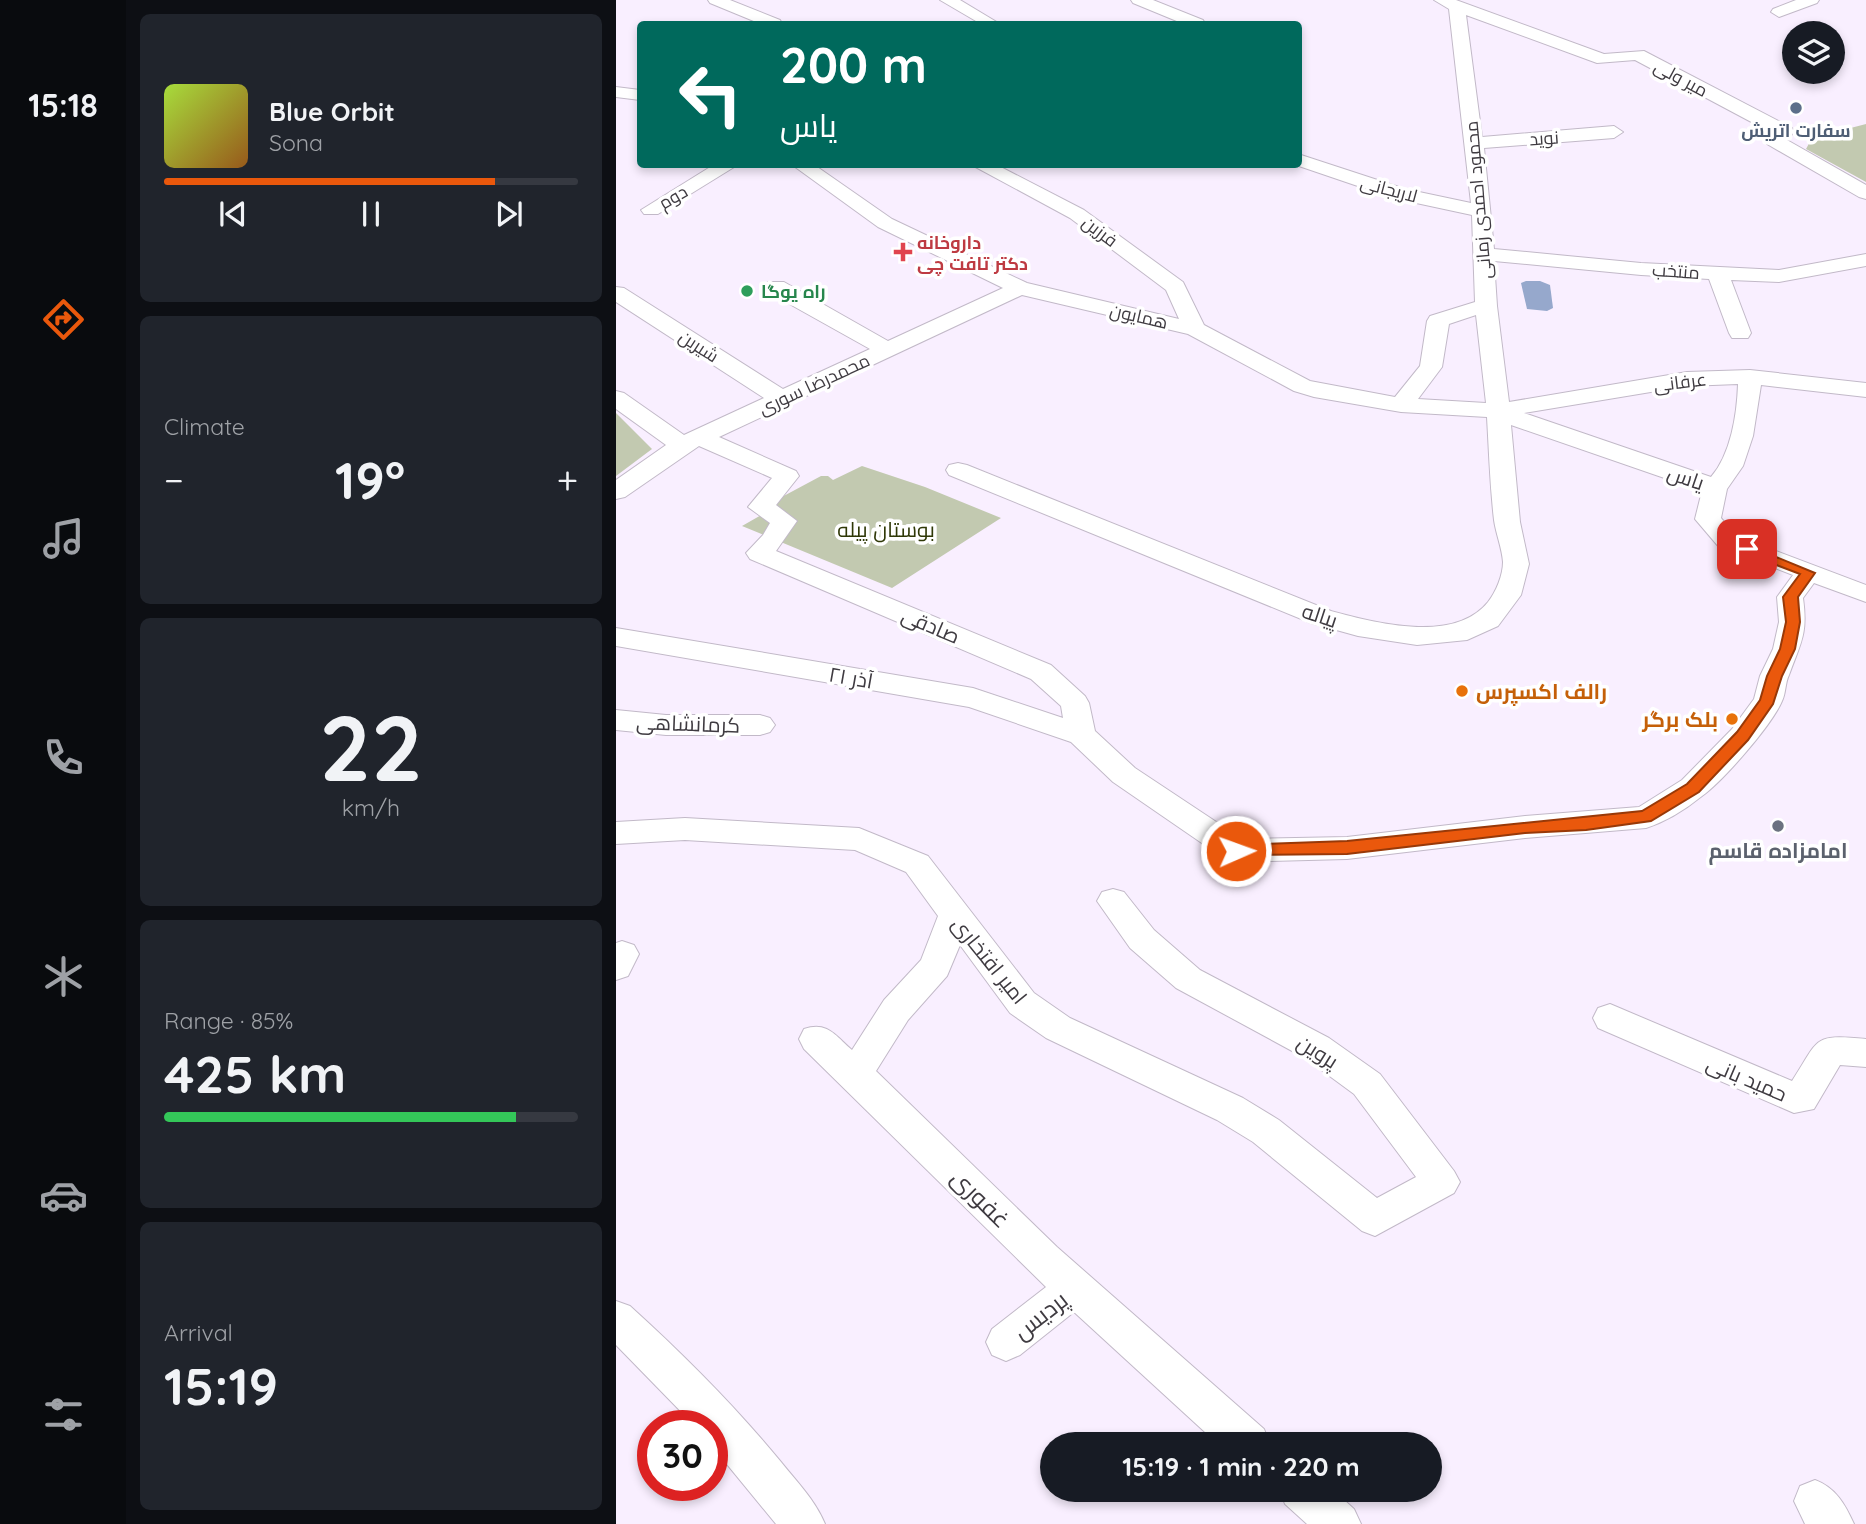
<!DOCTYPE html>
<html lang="en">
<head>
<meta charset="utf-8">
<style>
	:root { --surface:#171b24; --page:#20242c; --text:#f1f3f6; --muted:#9ea1a6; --line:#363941; --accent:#ea580c }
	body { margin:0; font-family:Quicksand,Cairo,sans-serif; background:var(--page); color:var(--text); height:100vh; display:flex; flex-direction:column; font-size:26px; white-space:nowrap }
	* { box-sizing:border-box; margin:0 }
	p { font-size:23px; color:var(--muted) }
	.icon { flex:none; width:38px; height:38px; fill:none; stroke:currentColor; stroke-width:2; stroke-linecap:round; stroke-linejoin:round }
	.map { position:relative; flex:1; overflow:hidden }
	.details { display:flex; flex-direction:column; gap:14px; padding:14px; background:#0d0f14; width:490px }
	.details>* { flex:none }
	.top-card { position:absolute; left:21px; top:21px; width:665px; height:147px; border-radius:7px; box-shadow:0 4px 10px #0003; background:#00695c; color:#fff; overflow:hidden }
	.controls { position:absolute; left:1166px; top:21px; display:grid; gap:14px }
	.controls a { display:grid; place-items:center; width:63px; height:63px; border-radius:50%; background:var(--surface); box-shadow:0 4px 10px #0003; font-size:35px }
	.speed { position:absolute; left:21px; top:1410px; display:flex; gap:14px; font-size:35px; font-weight:700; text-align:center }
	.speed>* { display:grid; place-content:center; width:91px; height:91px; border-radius:50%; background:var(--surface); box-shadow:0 4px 10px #0003; line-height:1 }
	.speed .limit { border:10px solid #d22; background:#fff; color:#111 }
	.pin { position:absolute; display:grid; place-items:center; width:60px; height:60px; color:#fff; margin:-30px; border-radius:14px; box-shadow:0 4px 10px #0006 }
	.me { position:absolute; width:77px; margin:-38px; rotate:88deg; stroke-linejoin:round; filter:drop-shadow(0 0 5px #0008) }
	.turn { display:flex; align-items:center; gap:24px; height:147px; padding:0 28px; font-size:32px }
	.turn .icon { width:91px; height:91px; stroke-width:2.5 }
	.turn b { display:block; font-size:49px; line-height:60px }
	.big { font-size:52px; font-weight:700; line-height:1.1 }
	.details .tile { flex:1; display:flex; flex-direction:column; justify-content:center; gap:10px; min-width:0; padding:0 24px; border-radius:10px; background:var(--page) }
	.details .dial { align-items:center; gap:0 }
	.dial b { font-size:91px; line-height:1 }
	.song { display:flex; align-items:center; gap:21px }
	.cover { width:84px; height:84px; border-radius:10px; background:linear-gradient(135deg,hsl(80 70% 55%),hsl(30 70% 35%)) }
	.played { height:7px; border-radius:4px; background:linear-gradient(90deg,var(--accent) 80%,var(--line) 80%) }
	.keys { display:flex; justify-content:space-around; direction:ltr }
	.heat { display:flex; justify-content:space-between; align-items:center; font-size:38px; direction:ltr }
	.charge { height:10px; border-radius:5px; background:linear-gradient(90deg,#34c759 85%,var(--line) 0) }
	.trip { position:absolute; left:424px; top:1432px; width:402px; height:70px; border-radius:35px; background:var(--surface); box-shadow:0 4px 10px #0003; font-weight:700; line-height:70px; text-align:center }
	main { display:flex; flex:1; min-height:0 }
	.dock { display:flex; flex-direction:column; width:126px; justify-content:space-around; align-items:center; background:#090b0e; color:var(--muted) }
	.dock .icon { width:49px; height:49px }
	.dock .on { color:var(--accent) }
	.dock b { font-size:32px; color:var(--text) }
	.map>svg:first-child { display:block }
	.green { fill:#c2c9b0 }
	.water { fill:#96a8cc }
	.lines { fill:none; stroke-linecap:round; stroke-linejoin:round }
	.minor-casing { stroke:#c2b9c8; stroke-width:2 }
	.minor { fill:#fff; fill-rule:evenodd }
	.route { fill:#ea580c; stroke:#983908; stroke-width:2 }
	.service-dot { fill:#5c6f8a; stroke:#fff; stroke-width:2.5 }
	.health-dot { fill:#e0444e; stroke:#fff; stroke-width:2.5 }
	.leisure-dot { fill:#2e9e5b; stroke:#fff; stroke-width:2.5 }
	.food-dot { fill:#e8710a; stroke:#fff; stroke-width:2.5 }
	.worship-dot { fill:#6b7280; stroke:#fff; stroke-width:2.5 }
	.labels { text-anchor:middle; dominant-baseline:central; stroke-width:7; stroke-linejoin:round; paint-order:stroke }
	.far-street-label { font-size:18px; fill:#3f3b41; stroke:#fff }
	.far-service-label { font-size:18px; font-weight:bold; fill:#4e5e75; stroke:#fff }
	.far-health-label { font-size:18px; font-weight:bold; fill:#be3a42; stroke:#fff; text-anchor:start }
	.far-leisure-label { font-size:18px; font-weight:bold; fill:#27864d; stroke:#fff; text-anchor:start }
	.street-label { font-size:21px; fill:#3f3b41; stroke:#fff }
	.park-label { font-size:21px; fill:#2f3807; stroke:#fff }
	.food-label { font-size:21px; font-weight:bold; fill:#c56008; stroke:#fff; text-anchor:start }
	.worship-label { font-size:21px; font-weight:bold; fill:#5b616d; stroke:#fff }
	.near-street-label { font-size:24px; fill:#3f3b41; stroke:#fff }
</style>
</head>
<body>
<main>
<nav class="dock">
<b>15:18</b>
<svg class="icon on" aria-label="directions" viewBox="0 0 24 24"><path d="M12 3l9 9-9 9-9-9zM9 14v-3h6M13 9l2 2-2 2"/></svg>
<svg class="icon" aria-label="music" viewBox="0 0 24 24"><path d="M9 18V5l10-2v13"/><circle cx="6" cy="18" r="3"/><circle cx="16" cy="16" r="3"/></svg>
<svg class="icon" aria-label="phone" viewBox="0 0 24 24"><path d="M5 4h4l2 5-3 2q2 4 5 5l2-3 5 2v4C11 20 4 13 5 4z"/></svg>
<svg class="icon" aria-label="climate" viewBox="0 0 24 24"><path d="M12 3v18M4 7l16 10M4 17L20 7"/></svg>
<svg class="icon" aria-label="car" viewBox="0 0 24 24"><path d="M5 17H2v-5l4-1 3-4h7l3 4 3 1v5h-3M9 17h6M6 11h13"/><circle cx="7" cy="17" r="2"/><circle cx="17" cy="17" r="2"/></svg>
<svg class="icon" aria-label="filters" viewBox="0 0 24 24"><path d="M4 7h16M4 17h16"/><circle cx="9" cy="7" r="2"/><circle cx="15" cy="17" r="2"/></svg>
</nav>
<section class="details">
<div class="tile">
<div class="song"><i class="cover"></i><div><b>Blue Orbit</b><p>Sona</p></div></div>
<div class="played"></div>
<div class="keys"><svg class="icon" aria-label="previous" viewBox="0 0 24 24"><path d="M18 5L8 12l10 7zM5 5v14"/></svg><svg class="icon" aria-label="pause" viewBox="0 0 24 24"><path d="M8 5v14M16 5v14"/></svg><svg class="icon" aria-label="next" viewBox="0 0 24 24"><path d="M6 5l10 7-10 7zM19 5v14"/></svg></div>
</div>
<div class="tile"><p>Climate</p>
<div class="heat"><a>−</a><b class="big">19°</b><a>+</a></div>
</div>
<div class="tile dial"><b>22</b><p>km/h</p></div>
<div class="tile"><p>Range · 85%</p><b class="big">425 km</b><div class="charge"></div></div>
<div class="tile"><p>Arrival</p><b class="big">15:19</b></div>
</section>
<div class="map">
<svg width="1250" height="1524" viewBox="0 0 1250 1524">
	<rect width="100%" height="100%" fill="#f9efff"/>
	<path class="green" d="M 1250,124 L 1250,182 L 1190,149 L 1196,138 Z
		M 0,413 L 36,449 L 0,476 Z
		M 246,466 L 309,487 L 385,518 L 276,588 L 126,526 L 147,514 L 149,506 L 205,476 L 212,476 L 217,480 Z"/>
	<path class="water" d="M 910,281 L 924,281 L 934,285 L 937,308 L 931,311 L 911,309 L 905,283 Z"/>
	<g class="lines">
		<defs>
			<path id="minor" d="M 92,0 L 114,0 L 164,20 L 166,24 L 145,24 L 94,3 Z
				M 324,0 L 344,0 L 384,24 L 365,24 Z
				M 515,0 L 537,0 L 587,20 L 589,24 L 568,24 L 517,3 Z
				M 818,0 L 840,0 L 988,54 L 1028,51 L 1176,128 L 1178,132 L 1171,140 L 1250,185 L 1250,199 L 1243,197 L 1151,144 L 1149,140 L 1156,133 L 1019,60 L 981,63 L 850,15 L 866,137 L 998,126 L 1007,132 L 998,138 L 868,148 L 878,249 L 1025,263 L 1163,270 L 1250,254 L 1250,266 L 1163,282 L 1115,280 L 1135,333 L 1132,338 L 1116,338 L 1113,333 L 1093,279 L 1025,275 L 878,261 L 881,306 L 893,402 L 1071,372 L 1134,370 L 1250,383 L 1250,397 L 1145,385 L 1137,436 L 1127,466 L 1111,489 L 1105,518 L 1120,536 L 1250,585 L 1250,602 L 1198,583 L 1187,598 C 1192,634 1185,642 1173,675 C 1169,683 1170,693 1166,701 C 1156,725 1107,781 1086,796 C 1070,809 1049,822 1030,828 L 909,838 L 731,859 L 620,862 L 609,859 L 497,782 L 455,742 L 353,707 L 0,646 L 0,628 L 357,688 L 447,718 L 445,706 L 415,679 L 134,559 L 130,553 L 147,535 L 154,523 L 132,507 L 156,478 L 83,446 L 9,497 L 0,499 L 0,480 L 50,445 L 0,409 L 0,391 L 8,393 L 68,435 L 148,398 L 0,302 L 0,287 L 8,288 L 167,389 L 254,349 L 152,292 L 149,287 L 152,282 L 168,282 L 272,341 L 387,288 L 262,227 L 175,164 L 197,164 L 276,219 L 411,283 L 563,319 L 550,290 L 454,218 L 354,164 L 379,164 L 468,210 L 567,282 L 588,325 L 694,381 L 779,397 L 804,366 L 811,321 L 814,316 L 859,302 L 856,215 L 777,198 L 677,164 L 682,164 L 682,154 L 789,189 L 855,203 L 833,9 ZM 406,295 L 572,334 L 678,391 L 698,397 L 785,412 L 871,417 C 873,451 874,486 878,520 C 880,534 886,548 887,562 C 887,575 880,592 872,602 C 838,644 760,623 715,611 L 351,465 L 342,463 L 333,465 L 330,470 L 333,475 L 695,623 L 742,636 L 801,645 L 851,640 L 882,626 L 905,595 L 913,564 L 904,522 L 895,425 L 1086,491 L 1079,519 L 1102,546 L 1177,575 L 1161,597 L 1163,622 L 1157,649 L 1144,676 L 1138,699 L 1116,729 L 1066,780 L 1023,807 L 909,816 L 731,837 L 626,839 L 519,768 L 479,731 L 473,703 L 469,696 L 435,665 L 160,551 L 181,521 L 160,505 L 183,476 L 180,471 L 103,437 ZM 860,315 L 870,403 L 802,399 L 826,367 L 833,324 ZM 1122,384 C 1121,414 1115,454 1095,477 L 908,413 L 1071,386 Z
				M 1180,0 L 1203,0 L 1201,3 L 1163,17 L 1155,12 L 1157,9 Z
				M 0,87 L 24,90 L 24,100 L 0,97 Z
				M 99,164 L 123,164 L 42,214 L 28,214 L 25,210 Z
				M 0,710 L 50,715 L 144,715 L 154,718 L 159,725 L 154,732 L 144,735 L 50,735 L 0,730 Z
				M 69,818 L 243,828 L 312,856 L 418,993 L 454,1018 L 627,1098 L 663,1120 L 761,1198 L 800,1177 L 738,1094 L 689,1058 L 560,988 L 514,948 L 481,901 L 486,892 L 497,889 L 508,892 L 538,930 L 584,970 L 713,1038 L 764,1074 L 838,1171 L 844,1182 L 838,1193 L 759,1236 L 746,1231 L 637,1142 L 601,1120 L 430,1038 L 394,1013 L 344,945 L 331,976 L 292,1020 L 260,1071 L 441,1247 L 648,1429 L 654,1444 L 602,1444 L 458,1312 L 404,1355 L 390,1361 L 376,1355 L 370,1342 L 376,1329 L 430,1287 L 188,1049 L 183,1039 L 188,1029 C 211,1021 219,1035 236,1050 L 268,1000 L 305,960 L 322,916 L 290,872 L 239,850 L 69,840 L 0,844 L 0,822 Z
				M 6,941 L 18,945 L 23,954 L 12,976 L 0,980 L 0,943 Z
				M 994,1004 L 1176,1081 C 1204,1038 1196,1034 1250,1039 L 1250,1067 L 1224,1065 L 1198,1109 L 1178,1113 L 982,1028 L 977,1018 L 982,1008 Z
				M 0,1301 L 14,1306 C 68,1355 119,1406 165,1462 C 181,1482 199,1500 209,1524 L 160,1524 L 96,1446 L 96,1426 L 79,1426 L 0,1345 Z
				M 1199,1480 C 1220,1488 1229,1504 1238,1524 L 1189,1524 L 1178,1501 L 1184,1486 Z
				M 663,1489 L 716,1489 L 738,1509 L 745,1524 L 691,1524 L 669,1504 Z"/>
		</defs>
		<use href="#minor" class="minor-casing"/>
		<use href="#minor" class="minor"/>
	</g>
	<path class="route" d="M 1131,545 L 1199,573 L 1182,597 L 1184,622 L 1179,649 L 1166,676 L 1157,704 L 1132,740 L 1083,792 L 1035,821 L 970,830 L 909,833 L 731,854 L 614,855 L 612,851 L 620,845 L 731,841 L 1026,811 L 1071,784 L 1121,732 L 1144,700 L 1151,676 L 1164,649 L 1170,622 L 1167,597 L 1184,574 L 1126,552 L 1126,546 Z"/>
	<circle class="service-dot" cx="1180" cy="108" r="7"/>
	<path class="health-dot" d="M283.5 241.5h7v7h7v7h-7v7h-7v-7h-7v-7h7z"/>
	<circle class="leisure-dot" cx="131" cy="291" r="7"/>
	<g class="food-dot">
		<circle cx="846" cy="691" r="7"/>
		<circle cx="1116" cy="719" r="7"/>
	</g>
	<circle class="worship-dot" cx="1162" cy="826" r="7"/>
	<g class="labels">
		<g class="far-street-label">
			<text transform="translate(1065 78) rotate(28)">میر ولی</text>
			<text transform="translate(928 138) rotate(-4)">نوید</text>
			<text transform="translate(773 189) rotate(15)">لاریجانی</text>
			<text transform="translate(57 197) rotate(-30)">دوم</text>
			<text transform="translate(862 200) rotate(-95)">محمود احمدی زمانی</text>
			<text transform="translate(484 231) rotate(37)">فرزین</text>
			<text transform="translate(1060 271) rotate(4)">منتخب</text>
			<text transform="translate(523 316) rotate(13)">همایون</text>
			<text transform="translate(83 346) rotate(33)">شیرین</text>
			<text transform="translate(1064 382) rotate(-7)">عرفانی</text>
			<text transform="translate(198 384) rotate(-25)">محمدرضا سوری</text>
		</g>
		<g class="far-service-label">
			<text x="1180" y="130">سفارت اتریش</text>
		</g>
		<g class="far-health-label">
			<text x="301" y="242">داروخانه<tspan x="301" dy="21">دکتر تافت چی</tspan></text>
		</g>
		<g class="far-leisure-label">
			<text x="145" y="291">راه یوگا</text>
		</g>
		<g class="street-label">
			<text transform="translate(1070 477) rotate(19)">یاس</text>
			<text transform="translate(704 615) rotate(18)">پیاله</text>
			<text transform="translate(315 625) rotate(23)">صادقی</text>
			<text transform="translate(235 677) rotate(10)">۲۱ آذر</text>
			<text transform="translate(72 723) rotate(2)">کرمانشاهی</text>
			<text transform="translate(374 960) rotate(51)">امیر افتخاری</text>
			<text transform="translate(702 1051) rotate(32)">پروین</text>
			<text transform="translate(1131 1078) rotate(23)">حمید بانی</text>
		</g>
		<g class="park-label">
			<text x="270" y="529">بوستان پیله</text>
		</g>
		<g class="food-label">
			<text x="860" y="691">رالف اکسپرس</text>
			<text x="1102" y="719" text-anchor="end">بلک برگر</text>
		</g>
		<g class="worship-label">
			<text x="1162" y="850">امامزاده قاسم</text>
		</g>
		<g class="near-street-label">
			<text transform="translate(365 1198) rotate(45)">غفوری</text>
			<text transform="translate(424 1315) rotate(-38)">پردیس</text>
		</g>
	</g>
</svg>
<div class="controls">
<a><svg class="icon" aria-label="layers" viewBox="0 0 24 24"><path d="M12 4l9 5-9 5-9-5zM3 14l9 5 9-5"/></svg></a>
</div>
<div class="speed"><div class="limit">30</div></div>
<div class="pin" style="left:1131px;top:549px;background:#d93025"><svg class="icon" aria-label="arrive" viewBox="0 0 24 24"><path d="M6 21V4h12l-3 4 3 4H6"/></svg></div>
<svg class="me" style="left:620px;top:851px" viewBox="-20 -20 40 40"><circle r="17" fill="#ea580c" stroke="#fff" stroke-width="3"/><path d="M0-11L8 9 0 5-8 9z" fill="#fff"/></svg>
<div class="trip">15:19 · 1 min · 220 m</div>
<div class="top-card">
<div class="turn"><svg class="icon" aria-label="left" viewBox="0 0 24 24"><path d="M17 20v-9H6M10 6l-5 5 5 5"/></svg><div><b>200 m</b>یاس</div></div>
</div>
</div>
</main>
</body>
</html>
